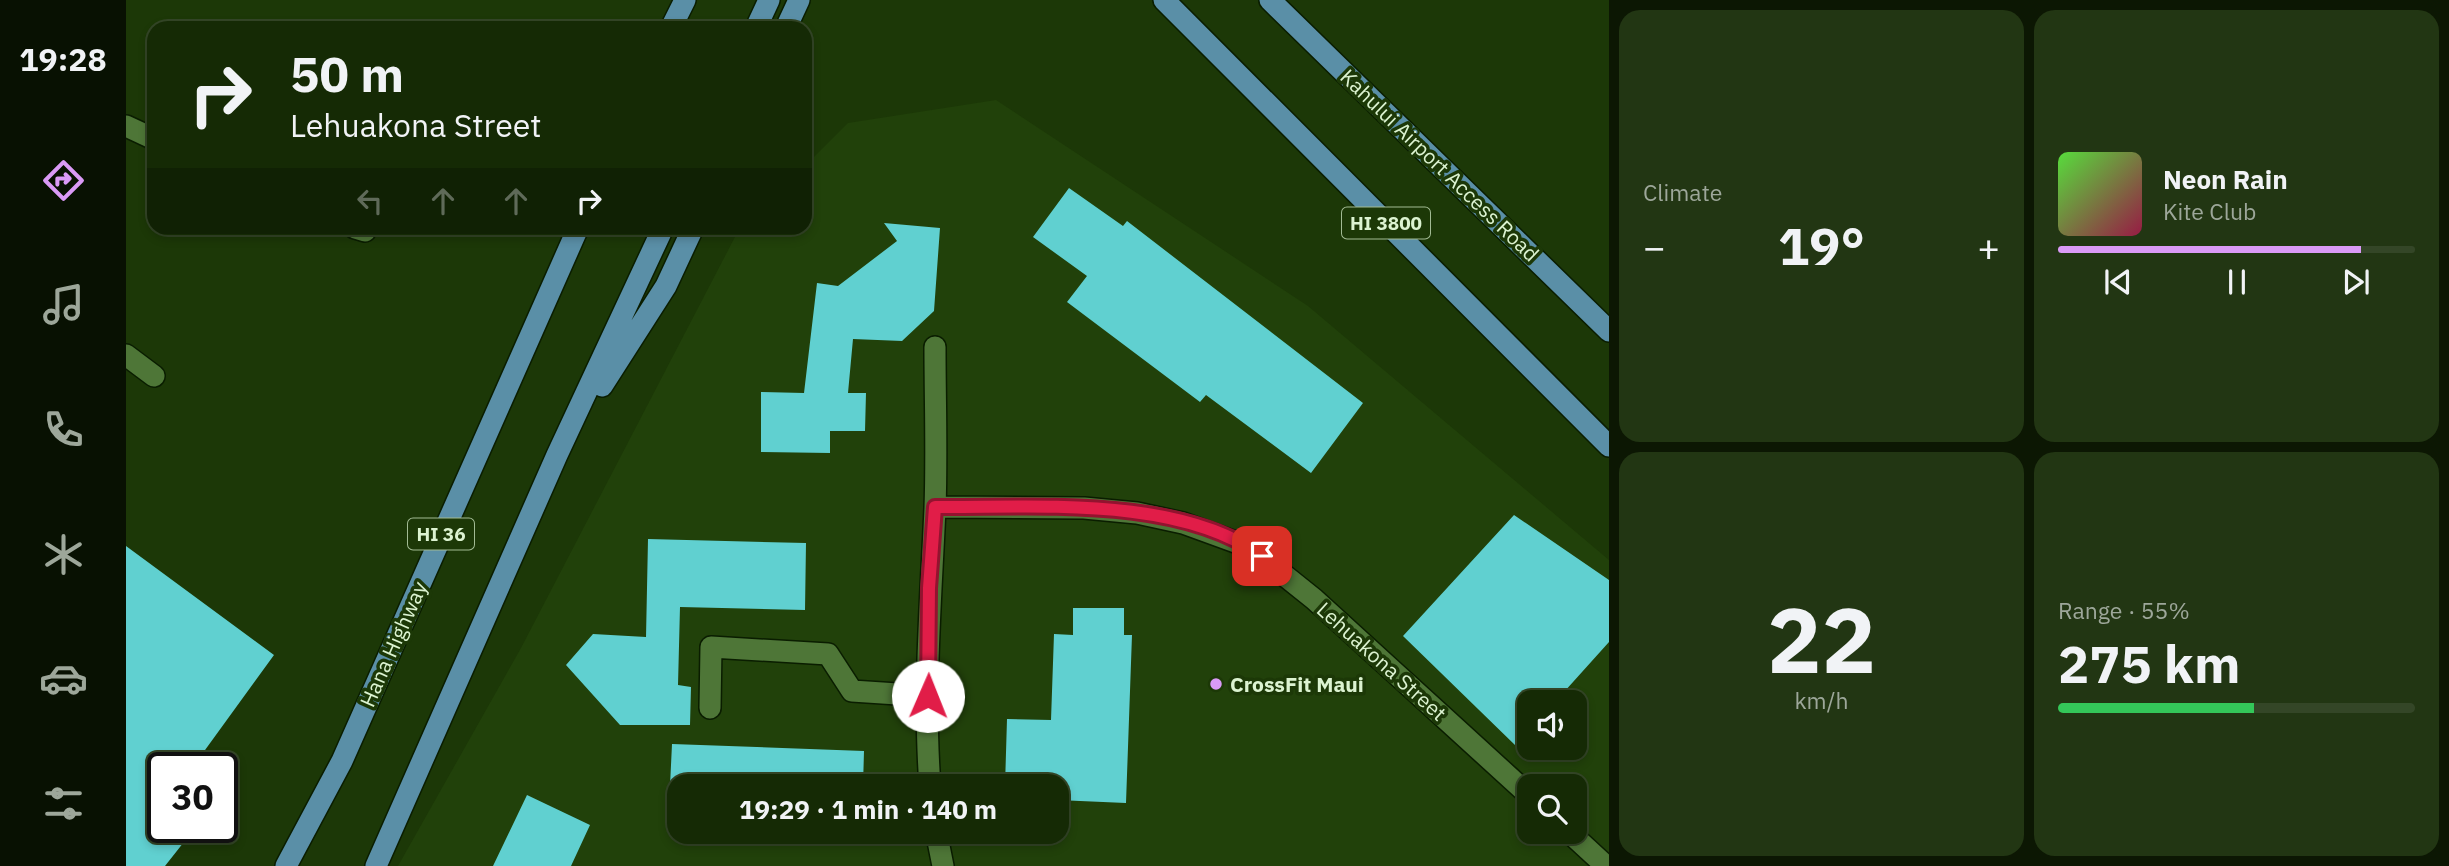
<!DOCTYPE html>
<html lang="en">
<head>
<meta charset="utf-8">
<style>
	:root { --surface:#152a05; --page:#223613; --text:#f1f3f6; --muted:#9da79a; --line:#344627; --accent:#da9af6 }
	body { margin:0; font-family:"IBM Plex Sans",sans-serif; background:var(--page); color:var(--text); height:100vh; display:flex; flex-direction:column; font-size:26px; white-space:nowrap }
	* { box-sizing:border-box; margin:0 }
	p { font-size:23px; color:var(--muted) }
	.icon { flex:none; width:38px; height:38px; fill:none; stroke:currentColor; stroke-width:2; stroke-linecap:round; stroke-linejoin:round }
	.map { position:relative; flex:1; overflow:hidden }
	.details { display:flex; flex-direction:column; gap:10px; padding:10px; background:#0c1703; width:840px }
	.details>* { flex:none }
	.top-card { position:absolute; left:21px; top:21px; width:665px; height:214px; border-radius:21px; box-shadow:0 4px 10px #0003,0 0 0 2px var(--line); background:#152a05; color:var(--text); overflow:hidden }
	.controls { position:absolute; left:1391px; top:690px; display:grid; gap:14px }
	.controls a { display:grid; place-items:center; width:70px; height:70px; border-radius:14px; background:var(--surface); box-shadow:0 4px 10px #0003,0 0 0 2px var(--line); font-size:35px }
	.speed { position:absolute; left:21px; top:752px; display:flex; gap:14px; font-size:35px; font-weight:700; text-align:center }
	.speed>* { display:grid; place-content:center; width:91px; height:91px; border-radius:50%; background:var(--surface); box-shadow:0 4px 10px #0003,0 0 0 2px var(--line); line-height:1 }
	.speed .limit { border:4px solid #111; border-radius:10px; background:#fff; color:#111 }
	.pin { position:absolute; display:grid; place-items:center; width:60px; height:60px; color:#fff; margin:-30px; border-radius:14px; box-shadow:0 4px 10px #0006 }
	.me { position:absolute; width:77px; margin:-38px; rotate:1deg; stroke-linejoin:round; filter:drop-shadow(0 0 5px #0008) }
	.turn { display:flex; align-items:center; gap:24px; height:147px; padding:0 28px; font-size:32px }
	.turn .icon { width:91px; height:91px; stroke-width:2.5 }
	.turn b { display:block; font-size:49px; line-height:60px }
	.lanes { display:flex; align-items:center; height:66px; padding:0 28px; background:#0003; justify-content:center; gap:35px; direction:ltr }
	.lanes .off { opacity:.35 }
	.big { font-size:52px; font-weight:800; line-height:1.1 }
	.details .card { flex:1; display:flex; flex-direction:column; justify-content:center; gap:10px; min-width:0; padding:0 24px; border-radius:21px; background:var(--page) }
	.details .dial { align-items:center; gap:0 }
	.dial b { font-size:91px; line-height:1 }
	.song { display:flex; align-items:center; gap:21px }
	.cover { width:84px; height:84px; border-radius:10px; background:linear-gradient(135deg,hsl(110 70% 55%),hsl(340 70% 35%)) }
	.played { height:7px; border-radius:4px; background:linear-gradient(90deg,var(--accent) 85%,var(--line) 85%) }
	.keys { display:flex; justify-content:space-around; direction:ltr }
	.heat { display:flex; justify-content:space-between; align-items:center; font-size:38px; direction:ltr }
	.charge { height:10px; border-radius:5px; background:linear-gradient(90deg,#34c759 55%,var(--line) 0) }
	.details .tiles { flex:1; display:grid; gap:10px; grid-template-columns:repeat(2,1fr) }
	.trip { position:absolute; left:541px; top:774px; width:402px; height:70px; border-radius:21px; background:var(--surface); box-shadow:0 4px 10px #0003,0 0 0 2px var(--line); font-weight:800; line-height:70px; text-align:center }
	main { display:flex; flex:1; min-height:0 }
	.tabs { display:flex; flex-direction:column; width:126px; justify-content:space-around; align-items:center; background:#081102; color:var(--muted) }
	.tabs .icon { width:49px; height:49px }
	.tabs .on { color:var(--accent) }
	.tabs b { font-size:32px; color:var(--text) }
	.map>svg:first-child { display:block }
	.built { fill:#21410a; fill-rule:evenodd }
	.building { fill:#60d0d0 }
	.lines { fill:none; stroke-linecap:round; stroke-linejoin:round }
	.minor-casing { stroke:#0a1d00; stroke-width:24 }
	.major-casing { stroke:#0a1d00; stroke-width:24 }
	.minor { stroke:#4e7637; stroke-width:21 }
	.major { stroke:#5a8fa7; stroke-width:21 }
	.route-casing { stroke:#92132f; stroke-width:18 }
	.route { stroke:#e11d48; stroke-width:12 }
	.poi-dot { fill:#da9af6; stroke:#1c3807; stroke-width:2.5 }
	.labels { text-anchor:middle; dominant-baseline:central; stroke-width:7; stroke-linejoin:round; paint-order:stroke }
	.shield { fill:#1c3807; stroke:#a2bb94; stroke-width:2 }
	.shield-label { font-size:19px; font-weight:bold; fill:#dcf3d1 }
	.street-label { font-size:21px; fill:#dcf3d1; stroke:#1c3807 }
	.poi-label { font-size:21px; font-weight:bold; fill:#dcf3d1; stroke:#1c3807; text-anchor:start }
</style>
</head>
<body>
<main>
<nav class="tabs">
<b>19:28</b>
<svg class="icon on" aria-label="directions" viewBox="0 0 24 24"><path d="M12 3l9 9-9 9-9-9zM9 14v-3h6M13 9l2 2-2 2"/></svg>
<svg class="icon" aria-label="music" viewBox="0 0 24 24"><path d="M9 18V5l10-2v13"/><circle cx="6" cy="18" r="3"/><circle cx="16" cy="16" r="3"/></svg>
<svg class="icon" aria-label="phone" viewBox="0 0 24 24"><path d="M5 4h4l2 5-3 2q2 4 5 5l2-3 5 2v4C11 20 4 13 5 4z"/></svg>
<svg class="icon" aria-label="climate" viewBox="0 0 24 24"><path d="M12 3v18M4 7l16 10M4 17L20 7"/></svg>
<svg class="icon" aria-label="car" viewBox="0 0 24 24"><path d="M5 17H2v-5l4-1 3-4h7l3 4 3 1v5h-3M9 17h6M6 11h13"/><circle cx="7" cy="17" r="2"/><circle cx="17" cy="17" r="2"/></svg>
<svg class="icon" aria-label="filters" viewBox="0 0 24 24"><path d="M4 7h16M4 17h16"/><circle cx="9" cy="7" r="2"/><circle cx="15" cy="17" r="2"/></svg>
</nav>
<div class="map">
<svg width="1483" height="866" viewBox="0 0 1483 866">
	<rect width="100%" height="100%" fill="#1c3807"/>
	<path class="built" d="M 870,100 L 1182,306 L 1483,560 L 1483,866 L 272,866 L 395,648 L 610,235 L 617,228 L 679,228 L 679,166 L 722,123 ZM 1404,702 L 1449,702 L 1449,747 L 1404,747 ZM 553,786 L 931,786 L 931,831 L 553,831 ZM 1404,786 L 1449,786 L 1449,831 L 1404,831 Z"/>
	<path class="building" d="M 943,188 L 997,226 L 1001,221 L 1237,403 L 1185,473 L 1080,395 L 1074,402 L 941,302 L 961,276 L 907,237 Z
		M 758,223 L 814,228 L 808,311 L 776,341 L 727,339 L 722,393 L 740,393 L 739,431 L 704,431 L 704,453 L 635,452 L 635,392 L 678,393 L 691,283 L 712,286 L 771,241 Z
		M 1388,515 L 1483,580 L 1483,642 L 1429,702 L 1404,702 L 1404,731 L 1390,746 L 1277,636 Z
		M 522,539 L 680,543 L 679,610 L 554,607 L 552,685 L 565,687 L 564,725 L 494,725 L 440,665 L 467,634 L 520,637 Z
		M 0,546 L 148,655 L 66,768 L 37,768 L 37,828 L 69,828 L 39,866 L 0,866 Z
		M 947,608 L 998,608 L 998,635 L 1006,635 L 1000,803 L 931,800 L 931,786 L 879,786 L 881,719 L 925,720 L 928,634 L 947,635 Z
		M 546,744 L 738,751 L 737,786 L 544,786 Z
		M 401,795 L 464,825 L 445,866 L 367,866 Z"/>
	<g class="lines">
		<defs>
			<path id="minor" d="M 0,126 L 28,139
				M 229,228 L 239,231
				M 0,355 L 28,376
				M 809,507 L 958,508 L 1011,513 L 1057,523 L 1123,547 L 1188,599 L 1404,796
				M 584,708 L 585,647 L 702,654 L 726,691 L 802,696
				M 804,786 C 797,693 805,600 809,508 C 811,454 809,400 809,347
				M 810,831 L 817,866
				M 1442,831 L 1480,866"/>
			<path id="major" d="M 1038,0 L 1483,446
				M 1144,0 L 1483,331
				M 545,28 L 559,0
				M 630,28 L 643,0
				M 660,28 L 673,0
				M 476,386 L 540,286 L 567,228
				M 160,866 L 216,761 L 452,228
				M 250,866 L 431,455 L 537,228"/>
		</defs>
		<use href="#minor" class="minor-casing"/>
		<use href="#major" class="major-casing"/>
		<use href="#minor" class="minor"/>
		<use href="#major" class="major"/>
	</g>
	<g class="lines">
		<defs>
			<path id="route" d="M 802,696 L 803,588 L 809,507 C 909,508 1051,495 1136,556"/>
		</defs>
		<use href="#route" class="route-casing"/>
		<use href="#route" class="route"/>
	</g>
	<circle class="poi-dot" cx="1090" cy="684" r="7"/>
	<g class="labels">
		<g class="shield">
			<rect x="1216" y="207.5" width="88" height="31" rx="5"/>
			<rect x="282" y="518.5" width="66" height="31" rx="5"/>
		</g>
		<g class="shield-label">
			<text x="1260" y="223">HI 3800</text>
			<text x="315" y="534">HI 36</text>
		</g>
		<g class="street-label">
			<text transform="translate(1314 165) rotate(44)">Kahului Airport Access Road</text>
			<text transform="translate(267 644) rotate(-66)">Hana Highway</text>
			<text transform="translate(1256 661) rotate(42)">Lehuakona Street</text>
		</g>
		<g class="poi-label">
			<text x="1104" y="684">CrossFit Maui</text>
		</g>
	</g>
</svg>
<div class="controls">
<a><svg class="icon" aria-label="sound" viewBox="0 0 24 24"><path d="M4 9h4l5-4v14l-5-4H4zM17 9q2 3 0 6"/></svg></a>
<a><svg class="icon" aria-label="search" viewBox="0 0 24 24"><circle cx="10" cy="10" r="6"/><path d="M15 15l6 6"/></svg></a>
</div>
<div class="speed"><div class="limit">30</div></div>
<div class="pin" style="left:1136px;top:556px;background:#d93025"><svg class="icon" aria-label="arrive" viewBox="0 0 24 24"><path d="M6 21V4h12l-3 4 3 4H6"/></svg></div>
<svg class="me" style="left:802px;top:696px" viewBox="-20 -20 40 40"><circle r="19" fill="#fff"/><path d="M0-13L10 11 0 6-10 11z" fill="#e11d48"/></svg>
<div class="trip">19:29 · 1 min · 140 m</div>
<div class="top-card">
<div class="turn"><svg class="icon" aria-label="right" viewBox="0 0 24 24"><path d="M7 20v-9h11M14 6l5 5-5 5"/></svg><div><b>50 m</b>Lehuakona Street</div></div>
<div class="lanes"><svg class="icon off" aria-label="left" viewBox="0 0 24 24"><path d="M17 20v-9H6M10 6l-5 5 5 5"/></svg><svg class="icon off" aria-label="ahead" viewBox="0 0 24 24"><path d="M12 20V5M6 11l6-6 6 6"/></svg><svg class="icon off" aria-label="ahead" viewBox="0 0 24 24"><path d="M12 20V5M6 11l6-6 6 6"/></svg><svg class="icon" aria-label="right" viewBox="0 0 24 24"><path d="M7 20v-9h11M14 6l5 5-5 5"/></svg></div>
</div>
</div>
<section class="details">
<div class="tiles">
<div class="card"><p>Climate</p>
<div class="heat"><a>−</a><b class="big">19°</b><a>+</a></div>
</div>
<div class="card">
<div class="song"><i class="cover"></i><div><b>Neon Rain</b><p>Kite Club</p></div></div>
<div class="played"></div>
<div class="keys"><svg class="icon" aria-label="previous" viewBox="0 0 24 24"><path d="M18 5L8 12l10 7zM5 5v14"/></svg><svg class="icon" aria-label="pause" viewBox="0 0 24 24"><path d="M8 5v14M16 5v14"/></svg><svg class="icon" aria-label="next" viewBox="0 0 24 24"><path d="M6 5l10 7-10 7zM19 5v14"/></svg></div>
</div>
<div class="card dial"><b>22</b><p>km/h</p></div>
<div class="card"><p>Range · 55%</p><b class="big">275 km</b><div class="charge"></div></div>
</div>
</section>
</main>
</body>
</html>
